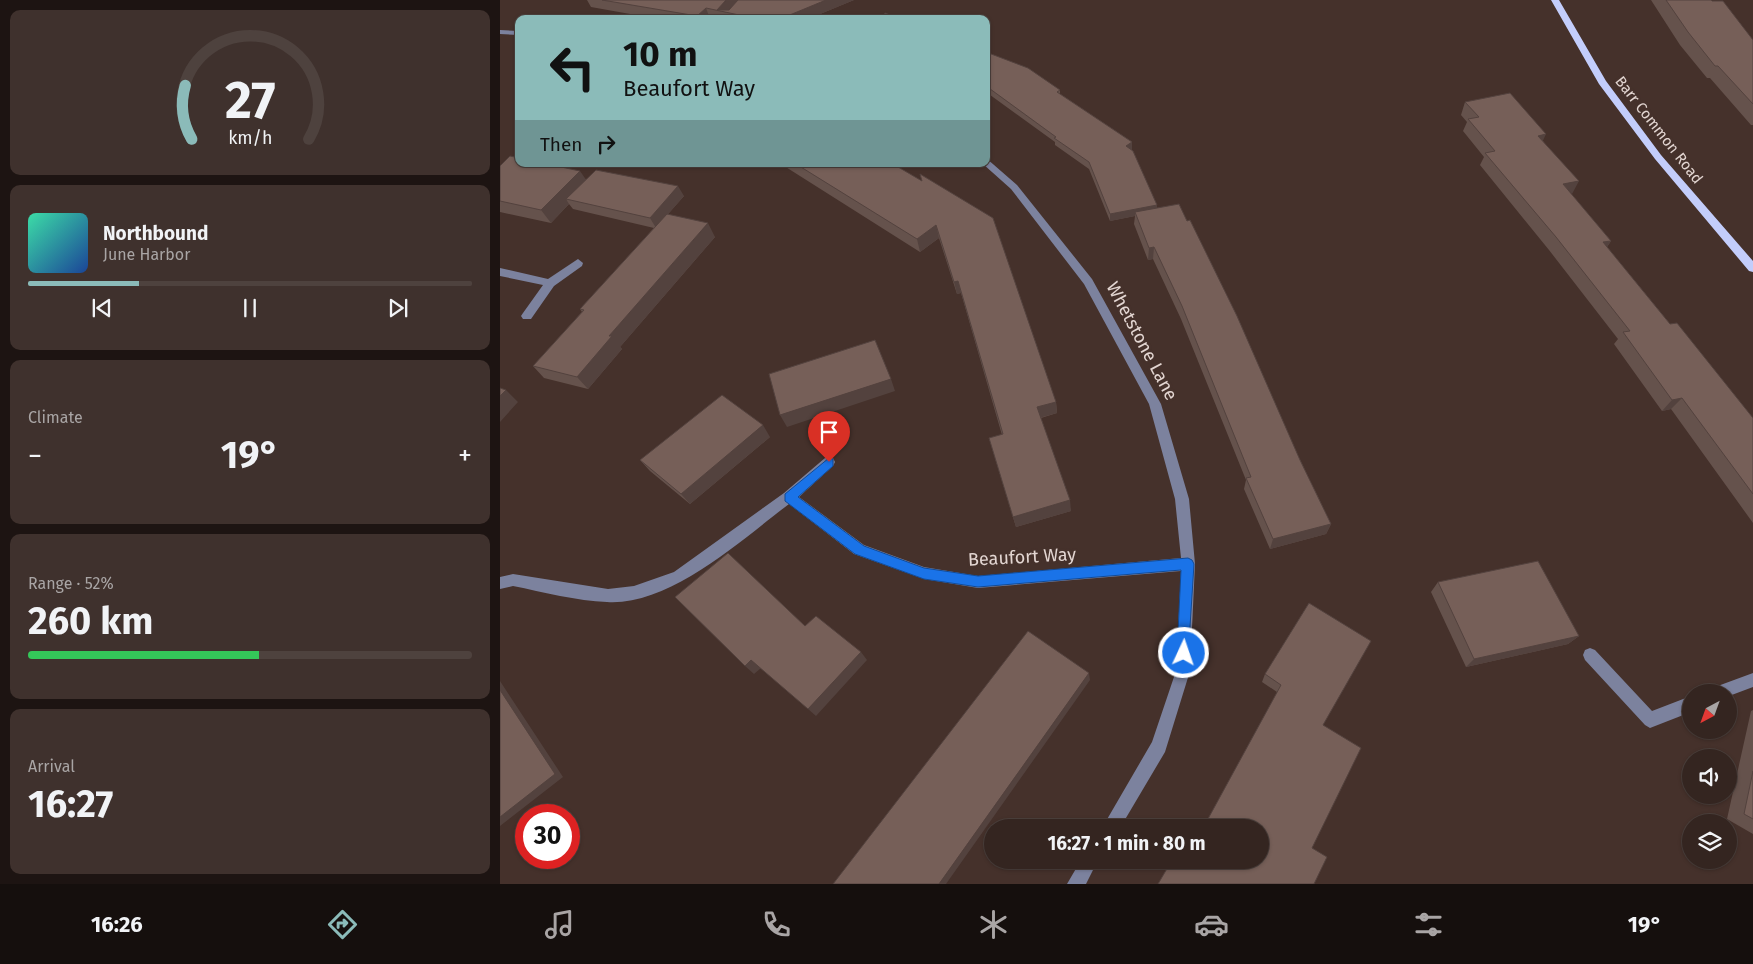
<!DOCTYPE html>
<html lang="en">
<head>
<meta charset="utf-8">
<style>
	:root { --surface:#342520; --page:#3f312d; --text:#f1f3f6; --muted:#a9a5a5; --line:#4e423e; --accent:#8bbbb9 }
	body { margin:0; font-family:"Fira Sans",sans-serif; background:var(--page); color:var(--text); height:100vh; display:flex; flex-direction:column; font-size:19px; white-space:nowrap }
	* { box-sizing:border-box; margin:0 }
	p { font-size:16px; color:var(--muted) }
	.icon { flex:none; width:28px; height:28px; fill:none; stroke:currentColor; stroke-width:2; stroke-linecap:round; stroke-linejoin:round }
	.map { position:relative; flex:1; overflow:hidden }
	.sheet { display:flex; flex-direction:column; gap:10px; padding:10px; background:#1d1412; width:500px }
	.sheet>* { flex:none }
	.guide { position:absolute; left:15px; top:15px; width:475px; height:152px; border-radius:10px; box-shadow:0 1px 4px #0004,0 0 0 1px var(--line); background:#8bbbb9; color:#111; overflow:hidden }
	.needle { width:32px; rotate:221deg }
	.controls { position:absolute; left:1182px; top:684px; display:grid; gap:10px }
	.controls a { display:grid; place-items:center; width:55px; height:55px; border-radius:50%; background:var(--surface); box-shadow:0 1px 4px #0004,0 0 0 1px var(--line); font-size:25px }
	.speed { position:absolute; left:15px; top:804px; display:flex; gap:10px; font-size:25px; font-weight:700; text-align:center }
	.speed>* { display:grid; place-content:center; width:65px; height:65px; border-radius:50%; background:var(--surface); box-shadow:0 1px 4px #0004,0 0 0 1px var(--line); line-height:1 }
	.speed .limit { border:8px solid #d22; background:#fff; color:#111 }
	.pin { position:absolute; display:grid; place-items:center; width:42px; height:42px; color:#fff; margin:-51px -21px; border-radius:50% 50% 50% 0; rotate:-45deg; box-shadow:0 0 5px #0007 }
	.pin .icon { rotate:45deg }
	.me { position:absolute; width:55px; margin:-28px; rotate:3deg; stroke-linejoin:round; filter:drop-shadow(0 0 4px #0008) }
	.turn { display:flex; align-items:center; gap:18px; height:105px; padding:0 25px; font-size:22px }
	.turn .icon { width:65px; height:65px; stroke-width:2.5 }
	.turn b { display:block; font-size:35px; line-height:42px }
	.then { display:flex; align-items:center; height:48px; padding:0 25px; background:#0003; gap:10px; font-size:19px }
	.big { font-size:38px; font-weight:700; line-height:1.1 }
	.sheet .card { flex:1; display:flex; flex-direction:column; justify-content:center; gap:8px; min-width:0; padding:0 18px; border-radius:10px; background:var(--page) }
	.sheet .dial { align-items:center; gap:0 }
	.dial svg { height:130px; overflow:visible; fill:none; stroke:var(--line); stroke-width:7; stroke-linecap:round; text-anchor:middle }
	.dial text { fill:var(--text); stroke:none }
	.song { display:flex; align-items:center; gap:15px }
	.cover { width:60px; height:60px; border-radius:8px; background:linear-gradient(135deg,hsl(160 70% 55%),hsl(220 70% 35%)) }
	.played { height:5px; border-radius:2px; background:linear-gradient(90deg,var(--accent) 25%,var(--line) 25%) }
	.keys { display:flex; justify-content:space-around; direction:ltr }
	.heat { display:flex; justify-content:space-between; align-items:center; font-size:28px; direction:ltr }
	.charge { height:8px; border-radius:4px; background:linear-gradient(90deg,#34c759 52%,var(--line) 0) }
	.trip { position:absolute; left:484px; top:819px; width:285px; height:50px; border-radius:25px; background:var(--surface); box-shadow:0 1px 4px #0004,0 0 0 1px var(--line); font-weight:700; line-height:50px; text-align:center }
	.menu { display:flex; height:80px; justify-content:space-around; align-items:center; background:#150f0d; color:var(--muted) }
	.menu .icon { width:35px; height:35px }
	.menu .selected { color:var(--accent) }
	.menu b { font-size:22px; color:var(--text) }
	main { display:flex; flex:1; min-height:0 }
	.map>svg:first-child { display:block }
	.lines { fill:none; stroke-linecap:round; stroke-linejoin:round }
	.minor { fill:#7c829e; fill-rule:evenodd }
	.major { fill:#c3cdfb; fill-rule:evenodd }
	.wall { fill:#65524c }
	.shaded-wall { fill:#53423e }
	.building { fill:#765f58; stroke:#53423e }
	.route { fill:#1a73e8; stroke:#114b97 }
	.labels { text-anchor:middle; dominant-baseline:central; stroke-width:5; stroke-linejoin:round; paint-order:stroke }
	.far-street-label { font-size:15px; fill:#e3d6d2; stroke:#45312b }
	.street-label { font-size:18px; fill:#e3d6d2; stroke:#45312b }
</style>
</head>
<body>
<main>
<section class="sheet">
<div class="card dial"><svg viewBox="0 0 100 80">
<path d="M14 69A42 42 0 1 1 86 69"/>
<path d="M14 69A42 42 0 0 1 10 36" stroke="#8bbbb9"/>
<text x="50" y="56" font-size="32" font-weight="700">27</text>
<text x="50" y="72" font-size="11">km/h</text>
</svg></div>
<div class="card">
<div class="song"><i class="cover"></i><div><b>Northbound</b><p>June Harbor</p></div></div>
<div class="played"></div>
<div class="keys"><svg class="icon" aria-label="previous" viewBox="0 0 24 24"><path d="M18 5L8 12l10 7zM5 5v14"/></svg><svg class="icon" aria-label="pause" viewBox="0 0 24 24"><path d="M8 5v14M16 5v14"/></svg><svg class="icon" aria-label="next" viewBox="0 0 24 24"><path d="M6 5l10 7-10 7zM19 5v14"/></svg></div>
</div>
<div class="card"><p>Climate</p>
<div class="heat"><a>−</a><b class="big">19°</b><a>+</a></div>
</div>
<div class="card"><p>Range · 52%</p><b class="big">260 km</b><div class="charge"></div></div>
<div class="card"><p>Arrival</p><b class="big">16:27</b></div>
</section>
<div class="map">
<svg width="1253" height="884" viewBox="0 0 1253 884">
	<rect width="100%" height="100%" fill="#45312b"/>
	<g class="lines">
		<path class="minor" d="M 0,30 L 19,31 L 19,35 L 0,34 Z
			M 486,158 L 517,185 L 592,279 L 661,404 L 689,499 L 695,564 L 690,671 L 665,752 L 620,828 L 602,828 L 652,742 L 676,671 L 681,571 L 478,588 L 424,579 L 354,554 L 289,504 C 241,540 170,606 107,602 C 77,601 43,592 13,586 L 0,589 L 0,577 L 13,574 L 108,589 L 134,586 L 174,572 L 284,493 L 325,458 L 329,457 L 333,458 L 335,462 L 333,466 L 299,497 L 364,545 L 424,567 L 478,576 L 681,558 L 675,499 L 649,404 L 584,284 L 511,189 L 483,164 L 486,164 Z
			M 78,259 L 83,263 L 82,266 L 54,286 L 31,319 L 23,319 L 21,316 L 23,313 L 43,285 L 0,276 L 0,268 L 48,279 Z
			M 1090,648 L 1095,650 L 1152,711 L 1191,696 L 1191,712 L 1150,728 L 1145,725 L 1085,660 L 1083,655 L 1085,650 Z
			M 1253,673 L 1253,687 L 1229,696 L 1229,692 L 1213,692 L 1215,687 Z
			M 581,860 L 598,860 L 586,884 L 567,884 Z"/>
		<path class="major" d="M 1051,0 L 1059,0 L 1106,81 L 1161,155 L 1253,261 L 1253,272 L 1249,271 L 1155,159 L 1099,84 Z"/>
	</g>
	<path class="wall" d="M 87,0 L 354,0 L 308,19 L 158,19 L 91,7 Z
		M 1151,0 L 1211,0 L 1253,40 L 1253,125 L 1251,125 L 1210,78 L 1207,78 L 1180,45 Z
		M 486,52 L 560,90 L 560,94 L 632,142 L 632,149 L 631,150 L 657,208 L 800,460 L 831,524 L 826,534 L 770,549 L 744,489 L 746,480 L 681,319 L 653,259 L 648,260 L 634,224 L 635,216 L 610,221 L 589,169 L 555,145 L 555,142 L 486,92 Z
		M 965,102 L 1043,141 L 1071,194 L 1111,241 L 1107,247 L 1170,324 L 1253,418 L 1253,523 L 1171,409 L 1162,411 L 1114,344 L 1118,339 L 1049,250 L 980,165 L 984,157 L 963,131 L 967,122 L 961,115 Z
		M 281,164 L 393,164 L 556,402 L 557,413 L 541,418 L 571,511 L 516,527 L 489,438 L 502,435 L 461,293 L 457,294 L 439,238 L 420,252 Z
		M 0,166 L 86,179 L 184,196 L 168,214 L 215,237 L 120,347 L 122,349 L 88,389 L 44,378 L 33,366 L 82,312 L 80,309 L 154,228 L 73,209 L 69,204 L 51,223 L 0,212 Z
		M 270,437 L 190,504 L 150,471 L 140,460 Z
		M 938,582 L 1079,636 L 1068,644 L 966,667 L 931,592 Z
		M 809,603 L 823,725 L 812,848 L 760,860 L 777,692 L 762,682 L 765,674 Z
		M 1253,710 L 1253,834 L 1227,819 L 1251,711 Z"/>
	<path class="shaded-wall" d="M 226,0 L 240,0 L 228,13 L 217,10 Z
		M 326,0 L 354,0 L 308,19 L 280,19 Z
		M 206,8 L 210,19 L 198,19 L 197,16 Z
		M 1046,134 L 1040,147 L 1038,136 Z
		M 632,142 L 632,149 L 626,153 L 626,146 Z
		M 80,171 L 89,184 L 66,199 L 69,204 L 51,223 L 41,210 Z
		M 1079,181 L 1072,194 L 1063,184 Z
		M 178,186 L 184,196 L 156,228 L 150,218 Z
		M 657,205 L 657,212 L 635,212 L 635,216 L 610,221 L 610,214 Z
		M 208,223 L 215,237 L 120,347 L 122,349 L 88,389 L 77,377 L 109,336 Z
		M 436,225 L 439,238 L 420,252 L 417,239 Z
		M 1111,241 L 1103,253 L 1103,242 Z
		M 654,247 L 653,259 L 648,260 L 649,248 Z
		M 458,281 L 461,293 L 457,294 L 454,282 Z
		M 391,379 L 395,391 L 287,427 L 280,415 Z
		M 6,390 L 18,402 L 0,422 L 0,396 Z
		M 1182,398 L 1171,409 L 1162,411 L 1172,400 Z
		M 556,402 L 557,413 L 539,418 L 537,407 Z
		M 263,425 L 270,437 L 190,504 L 181,494 Z
		M 570,500 L 571,511 L 516,527 L 513,517 Z
		M 831,524 L 826,534 L 770,549 L 773,539 Z
		M 1079,636 L 1068,644 L 966,667 L 974,659 Z
		M 361,652 L 367,660 L 316,716 L 308,709 Z
		M 251,660 L 261,668 L 254,674 L 245,666 Z
		M 589,673 L 590,680 L 446,884 L 439,884 Z
		M 0,681 L 63,777 L 0,826 Z"/>
	<path class="building" d="M 102,0 L 226,0 L 217,10 L 229,10 L 238,0 L 326,0 L 280,19 L 258,19 L 206,8 L 197,16 Z
		M 1166,0 L 1211,0 L 1212,1 L 1223,1 L 1253,40 L 1253,104 L 1218,66 L 1215,66 L 1188,32 Z
		M 385,13 L 400,19 L 383,19 Z
		M 486,52 L 528,68 L 560,90 L 557,92 L 632,142 L 626,146 L 633,151 L 657,205 L 610,214 L 589,162 L 554,138 L 556,137 L 486,86 Z
		M 1010,93 L 1046,134 L 1038,136 L 1079,181 L 1063,184 L 1111,241 L 1103,242 L 1170,324 L 1177,323 L 1253,418 L 1253,494 L 1182,398 L 1172,400 L 1123,332 L 1130,331 L 1056,237 L 985,153 L 995,151 L 968,119 L 979,117 L 965,102 Z
		M 10,156 L 19,158 L 19,164 L 47,164 L 80,171 L 41,210 L 0,201 L 0,166 Z
		M 296,164 L 393,164 L 422,181 L 420,174 L 493,218 L 556,402 L 537,407 L 570,500 L 513,517 L 489,438 L 503,434 L 458,281 L 454,282 L 436,225 L 417,239 Z
		M 96,170 L 178,186 L 150,218 L 66,199 Z
		M 679,204 L 687,221 L 690,220 L 737,316 L 800,460 L 831,524 L 773,539 L 746,478 L 751,477 L 682,306 L 654,247 L 649,248 L 635,212 Z
		M 167,214 L 208,223 L 109,336 L 112,336 L 77,377 L 33,366 L 84,310 L 80,309 Z
		M 375,340 L 391,379 L 280,415 L 269,374 Z
		M 0,388 L 6,390 L 0,396 Z
		M 222,395 L 263,425 L 181,494 L 140,460 Z
		M 228,553 L 305,626 L 316,616 L 361,652 L 308,709 L 251,660 L 245,666 L 175,597 Z
		M 1038,561 L 1079,636 L 974,659 L 938,582 Z
		M 809,603 L 871,641 L 823,725 L 861,748 L 812,848 L 827,857 L 814,884 L 658,884 L 672,860 L 760,860 L 760,828 L 703,828 L 781,685 L 765,674 Z
		M 528,631 L 589,673 L 439,884 L 333,884 Z
		M 0,690 L 55,774 L 0,817 Z
		M 1253,771 L 1253,819 L 1244,814 Z"/>
	<path class="route" d="M 329,458 L 333,459 L 333,466 L 298,497 L 364,546 L 424,568 L 478,576 L 688,558 L 692,560 L 694,564 L 688,658 L 684,660 L 679,658 L 677,653 L 681,570 L 478,587 L 424,579 L 355,554 L 285,501 L 285,494 Z"/>
	<g class="labels">
		<g class="far-street-label">
			<text transform="translate(1159 130) rotate(52)">Barr Common Road</text>
		</g>
		<g class="street-label">
			<text transform="translate(642 341) rotate(62)">Whetstone Lane</text>
			<text transform="translate(522 557) rotate(-3)">Beaufort Way</text>
		</g>
	</g>
</svg>
<div class="controls">
<a><svg class="needle" viewBox="-14 -14 28 28"><path d="M0-13l5 13h-10z" fill="#e53935"/><path d="M0 13l5-13h-10z" fill="#a9a5a5"/></svg></a>
<a><svg class="icon" aria-label="sound" viewBox="0 0 24 24"><path d="M4 9h4l5-4v14l-5-4H4zM17 9q2 3 0 6"/></svg></a>
<a><svg class="icon" aria-label="layers" viewBox="0 0 24 24"><path d="M12 4l9 5-9 5-9-5zM3 14l9 5 9-5"/></svg></a>
</div>
<div class="speed"><div class="limit">30</div></div>
<div class="pin" style="left:329px;top:462px;background:#d93025"><svg class="icon" aria-label="arrive" viewBox="0 0 24 24"><path d="M6 21V4h12l-3 4 3 4H6"/></svg></div>
<svg class="me" style="left:684px;top:653px" viewBox="-20 -20 40 40"><circle r="17" fill="#1a73e8" stroke="#fff" stroke-width="3"/><path d="M0-11L8 9 0 5-8 9z" fill="#fff"/></svg>
<div class="trip">16:27 · 1 min · 80 m</div>
<div class="guide">
<div class="turn"><svg class="icon" aria-label="left" viewBox="0 0 24 24"><path d="M17 20v-9H6M10 6l-5 5 5 5"/></svg><div><b>10 m</b>Beaufort Way</div></div>
<div class="then">Then<svg class="icon" aria-label="right" viewBox="0 0 24 24"><path d="M7 20v-9h11M14 6l5 5-5 5"/></svg></div>
</div>
</div>
</main>
<nav class="menu">
<b>16:26</b>
<svg class="icon selected" aria-label="directions" viewBox="0 0 24 24"><path d="M12 3l9 9-9 9-9-9zM9 14v-3h6M13 9l2 2-2 2"/></svg>
<svg class="icon" aria-label="music" viewBox="0 0 24 24"><path d="M9 18V5l10-2v13"/><circle cx="6" cy="18" r="3"/><circle cx="16" cy="16" r="3"/></svg>
<svg class="icon" aria-label="phone" viewBox="0 0 24 24"><path d="M5 4h4l2 5-3 2q2 4 5 5l2-3 5 2v4C11 20 4 13 5 4z"/></svg>
<svg class="icon" aria-label="climate" viewBox="0 0 24 24"><path d="M12 3v18M4 7l16 10M4 17L20 7"/></svg>
<svg class="icon" aria-label="car" viewBox="0 0 24 24"><path d="M5 17H2v-5l4-1 3-4h7l3 4 3 1v5h-3M9 17h6M6 11h13"/><circle cx="7" cy="17" r="2"/><circle cx="17" cy="17" r="2"/></svg>
<svg class="icon" aria-label="filters" viewBox="0 0 24 24"><path d="M4 7h16M4 17h16"/><circle cx="9" cy="7" r="2"/><circle cx="15" cy="17" r="2"/></svg>
<b>19°</b>
</nav>
</body>
</html>
